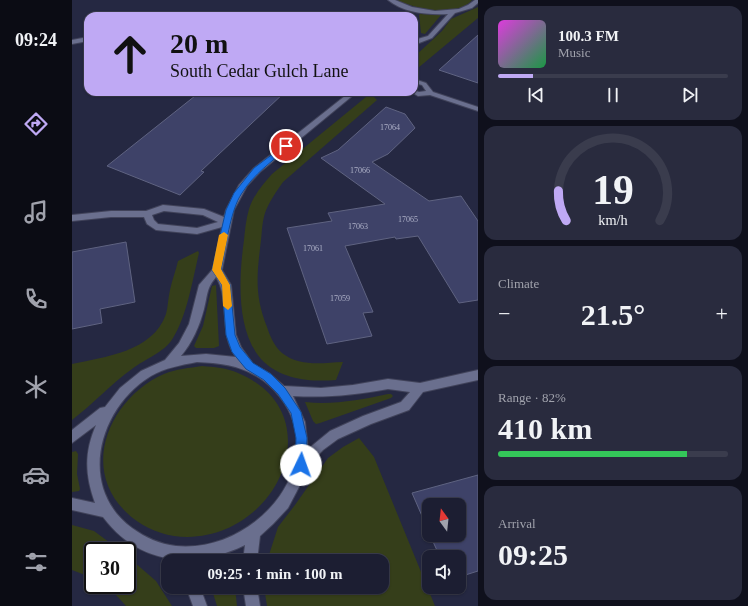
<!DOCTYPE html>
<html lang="en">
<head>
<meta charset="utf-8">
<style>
	:root { --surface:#1c1e32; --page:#292b3e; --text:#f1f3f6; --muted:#a0a2ac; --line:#3a3c4d; --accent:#bfa9f4 }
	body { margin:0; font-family:"Times New Roman",serif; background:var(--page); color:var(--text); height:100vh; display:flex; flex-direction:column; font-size:15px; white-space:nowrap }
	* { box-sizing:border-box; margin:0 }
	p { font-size:13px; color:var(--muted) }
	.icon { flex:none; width:22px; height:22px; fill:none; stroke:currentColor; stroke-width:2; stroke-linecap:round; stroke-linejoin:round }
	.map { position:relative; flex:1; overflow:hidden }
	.side { display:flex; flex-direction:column; gap:6px; padding:6px; background:#0f101c; width:270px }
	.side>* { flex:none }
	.hud { position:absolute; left:12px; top:12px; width:334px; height:84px; border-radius:12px; box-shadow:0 1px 3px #0004,0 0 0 1px var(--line); background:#bfa9f4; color:#111; overflow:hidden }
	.needle { width:26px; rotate:345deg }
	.tools { position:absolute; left:350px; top:498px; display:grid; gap:8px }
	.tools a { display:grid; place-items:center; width:44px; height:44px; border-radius:8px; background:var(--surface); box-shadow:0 1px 3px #0004,0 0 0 1px var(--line); font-size:20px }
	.speed { position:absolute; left:12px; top:542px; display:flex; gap:8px; font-size:20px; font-weight:700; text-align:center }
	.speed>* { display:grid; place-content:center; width:52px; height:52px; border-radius:50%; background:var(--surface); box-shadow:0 1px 3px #0004,0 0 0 1px var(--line); line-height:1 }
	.speed .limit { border:2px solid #111; border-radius:6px; background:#fff; color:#111 }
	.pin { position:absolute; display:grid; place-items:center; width:34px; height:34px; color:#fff; margin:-17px; border:2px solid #fff; border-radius:50%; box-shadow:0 1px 4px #0007 }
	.me { position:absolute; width:44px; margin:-22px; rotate:3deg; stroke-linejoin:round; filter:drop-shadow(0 0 3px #0008) }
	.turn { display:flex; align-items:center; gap:14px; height:84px; padding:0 20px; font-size:18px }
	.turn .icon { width:52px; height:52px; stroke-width:2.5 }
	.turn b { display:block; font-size:28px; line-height:34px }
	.big { font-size:30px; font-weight:600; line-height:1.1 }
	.side .card { flex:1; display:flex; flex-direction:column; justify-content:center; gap:6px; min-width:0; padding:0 14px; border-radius:12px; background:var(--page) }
	.side .dial { align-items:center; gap:0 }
	.dial svg { height:104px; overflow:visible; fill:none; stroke:var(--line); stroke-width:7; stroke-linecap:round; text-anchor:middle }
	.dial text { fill:var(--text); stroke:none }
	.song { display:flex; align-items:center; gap:12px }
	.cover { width:48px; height:48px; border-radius:6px; background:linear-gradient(135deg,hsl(300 70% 55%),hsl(140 70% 35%)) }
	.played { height:4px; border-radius:2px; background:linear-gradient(90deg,var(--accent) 15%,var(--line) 15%) }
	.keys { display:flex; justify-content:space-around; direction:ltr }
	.heat { display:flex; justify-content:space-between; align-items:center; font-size:22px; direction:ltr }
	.charge { height:6px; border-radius:3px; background:linear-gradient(90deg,#34c759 82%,var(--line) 0) }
	.trip { position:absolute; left:89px; top:554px; width:228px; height:40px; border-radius:12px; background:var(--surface); box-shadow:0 1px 3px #0004,0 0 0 1px var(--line); font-weight:600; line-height:40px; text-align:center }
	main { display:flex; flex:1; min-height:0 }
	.dock { display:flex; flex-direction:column; width:72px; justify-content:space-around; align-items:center; background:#0b0c14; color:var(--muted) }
	.dock .icon { width:28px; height:28px }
	.dock .current { color:var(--accent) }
	.dock b { font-size:18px; color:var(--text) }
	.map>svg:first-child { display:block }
	.green { fill:#353e1a }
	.building { fill:#3e4268; stroke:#5f6381 }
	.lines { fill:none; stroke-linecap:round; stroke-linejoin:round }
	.minor-casing { stroke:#41435a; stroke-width:2 }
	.minor { fill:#6a6f8e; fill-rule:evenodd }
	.route { fill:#1a73e8; stroke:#114b97 }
	.slow { fill:#f59e0b }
	.labels { text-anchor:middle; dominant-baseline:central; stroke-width:4; stroke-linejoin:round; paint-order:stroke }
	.number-label { font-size:8px; fill:#aeb1c8 }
</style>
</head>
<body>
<main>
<nav class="dock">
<b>09:24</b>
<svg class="icon current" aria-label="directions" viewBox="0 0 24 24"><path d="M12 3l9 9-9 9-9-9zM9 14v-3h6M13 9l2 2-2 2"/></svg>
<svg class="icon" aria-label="music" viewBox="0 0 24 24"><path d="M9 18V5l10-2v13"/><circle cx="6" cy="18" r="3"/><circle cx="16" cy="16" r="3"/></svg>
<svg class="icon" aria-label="phone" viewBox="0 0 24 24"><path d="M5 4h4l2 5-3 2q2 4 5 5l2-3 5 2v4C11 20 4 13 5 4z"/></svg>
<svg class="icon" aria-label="climate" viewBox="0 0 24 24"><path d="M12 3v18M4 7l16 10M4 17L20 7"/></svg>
<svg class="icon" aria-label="car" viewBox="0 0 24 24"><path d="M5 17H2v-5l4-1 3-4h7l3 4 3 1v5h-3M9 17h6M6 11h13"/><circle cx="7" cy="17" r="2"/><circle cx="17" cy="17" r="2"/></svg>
<svg class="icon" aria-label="filters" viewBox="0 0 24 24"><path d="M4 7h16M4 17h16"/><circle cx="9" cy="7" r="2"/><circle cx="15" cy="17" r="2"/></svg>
</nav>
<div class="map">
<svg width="406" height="606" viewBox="0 0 406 606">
	<rect width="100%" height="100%" fill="#252842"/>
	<path class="green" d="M 325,0 L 400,0 C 385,18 343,9 325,0 Z
		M 406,7 L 406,18 L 346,68 L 342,68 L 342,57 L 370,31 L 379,19 Z
		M 348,14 L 369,15 L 353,34 L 349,33 L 347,15 Z
		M 302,92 L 302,97 L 305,100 L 211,182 C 204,192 197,202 193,213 C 190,222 190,232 189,240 C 185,274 182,294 195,327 C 198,336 202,346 210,353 C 228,367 250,363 271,362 L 264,380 C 240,382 211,380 192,362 C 163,334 167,276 172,240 C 173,230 174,219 177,209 C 181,196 191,184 200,174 L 294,97 Z
		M 126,251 L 127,253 C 121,278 115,316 101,338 C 92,353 74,358 60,369 C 39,384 21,404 0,420 L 0,364 C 32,357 81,352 94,314 C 96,307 96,298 98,290 C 100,280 104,270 106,261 Z
		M 144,285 L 147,346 L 142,348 L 124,348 L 122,346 L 131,326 L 140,286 Z
		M 130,366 C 142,367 155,368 166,373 C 266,415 201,549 102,536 C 84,533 67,525 54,512 C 7,467 39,397 92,374 C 104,369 117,368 130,366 Z
		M 316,394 L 319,394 L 321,396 L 319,398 L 248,423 L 244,424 L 241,421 L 233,402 C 261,405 288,400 316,394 Z
		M 287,438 L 302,457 L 363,606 L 195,606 L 192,587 L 310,587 L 310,561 L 195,561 L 206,527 L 223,505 L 256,458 L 271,447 Z
		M 4,451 L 6,454 L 5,474 L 8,489 L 7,491 L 0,492 L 0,452 Z
		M 0,525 L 22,531 L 49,551 L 21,551 L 21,578 L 0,570 Z
		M 55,556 L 84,581 L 100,606 L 54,606 L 46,597 L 32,585 L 55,585 Z
		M 139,587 L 163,587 L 165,606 L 145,606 Z"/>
	<path class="building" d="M 406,35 L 406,83 L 367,70 Z
		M 128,92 L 213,92 L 129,171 L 132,172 L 108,195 L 35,166 Z
		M 314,107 L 333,114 L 343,128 L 316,154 L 300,162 L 357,201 L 389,196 L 406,221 L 406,300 L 387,303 L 346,236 L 324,239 L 323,237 L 273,246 L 301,312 L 291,313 L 300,336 L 255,344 L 215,228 L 260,221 L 256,213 L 313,204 L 249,158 L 266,150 Z
		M 54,242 L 63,302 L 28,309 L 30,323 L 0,329 L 0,252 Z
		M 406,475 L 406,571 L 387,577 L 387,557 L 368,557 L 358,535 L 387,535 L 387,505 L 357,505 L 357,532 L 340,493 Z"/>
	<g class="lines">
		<defs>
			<path id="minor" d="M 316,0 L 323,0 L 340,7 L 363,11 L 387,9 L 396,5 L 403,0 L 406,0 L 406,3 L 400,8 L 383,13 L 360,38 L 342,45 L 342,40 L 356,36 L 376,14 C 356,15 332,13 316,0 Z
				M 342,23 L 344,24 L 345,27 L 342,29 Z
				M 16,37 L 16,41 L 0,44 L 0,40 Z
				M 342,79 L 354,83 L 361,92 L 406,107 L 406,111 L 358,95 L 346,96 L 339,92 L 342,92 L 342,90 L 347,92 L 354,91 L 350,85 L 342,83 Z
				M 278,92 L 285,92 L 188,172 L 175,186 L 162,210 L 150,270 L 159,285 L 164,335 L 169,347 L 181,364 L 197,373 L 212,386 L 249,388 L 281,385 L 316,379 L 348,383 L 406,370 L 406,380 L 351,392 L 337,410 L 299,424 L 266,439 L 251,450 L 233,469 L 227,487 L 216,508 L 201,524 L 188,536 L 185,561 L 171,561 L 173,545 C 122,570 67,565 31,517 L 0,510 L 0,498 L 23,503 C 13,475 12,453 24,425 L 0,443 L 0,430 L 28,408 L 33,407 L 48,388 L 69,371 L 93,360 L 107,343 L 117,324 L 127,285 L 141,269 L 150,227 L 125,234 L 84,230 L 75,224 L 72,217 L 39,217 L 0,221 L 0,215 L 39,211 L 74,211 L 91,205 L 132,209 L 152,217 L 154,210 L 167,185 L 182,168 ZM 92,211 L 131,215 L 146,222 L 125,228 L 86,224 L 82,220 L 80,215 ZM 144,277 C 159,301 146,333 164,357 L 134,354 L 109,356 C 120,343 128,325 132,309 C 136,294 134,289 144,277 ZM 125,362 C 155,363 181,368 202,390 C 266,458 185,554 104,546 C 87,544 74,538 60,528 C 5,488 26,408 79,376 C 93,368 109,365 125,362 ZM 316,389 L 338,392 L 329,402 L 291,416 L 258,431 L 236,449 L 233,422 L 221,396 C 255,398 282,395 316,389 Z
				M 114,587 L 128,587 L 135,606 L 121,606 Z
				M 171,587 L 185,587 L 188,606 L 174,606 Z"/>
		</defs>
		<use href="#minor" class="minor-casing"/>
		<use href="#minor" class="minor"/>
	</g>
	<path class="route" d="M 214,144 L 216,145 L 216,148 C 199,162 182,174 170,193 C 158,210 154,248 149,269 L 158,285 L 163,335 L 168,347 L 181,363 L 199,374 L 213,388 L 229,412 L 235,438 L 234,465 L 233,469 L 229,471 L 225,469 L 223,465 L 224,438 L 219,413 L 206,394 L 192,380 L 174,369 L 160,352 L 154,335 L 150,285 L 140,270 L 154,210 L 162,193 L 182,168 Z"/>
	<path class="slow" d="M 152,232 L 156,235 L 149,269 L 158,285 L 160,306 L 156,310 L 151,306 L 150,285 L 140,270 L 147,235 Z"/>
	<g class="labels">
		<g class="number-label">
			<text x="318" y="127">17064</text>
			<text x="288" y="170">17066</text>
			<text x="336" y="219">17065</text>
			<text x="286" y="226">17063</text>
			<text x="241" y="248">17061</text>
			<text x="268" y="298">17059</text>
		</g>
	</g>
</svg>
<div class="tools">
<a><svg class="needle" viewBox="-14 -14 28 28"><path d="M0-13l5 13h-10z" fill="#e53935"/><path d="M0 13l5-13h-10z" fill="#a0a2ac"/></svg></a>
<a><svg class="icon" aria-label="sound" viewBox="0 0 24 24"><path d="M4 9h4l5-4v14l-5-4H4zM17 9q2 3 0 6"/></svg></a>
</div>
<div class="speed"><div class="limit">30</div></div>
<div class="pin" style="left:214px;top:146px;background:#d93025"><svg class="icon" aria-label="arrive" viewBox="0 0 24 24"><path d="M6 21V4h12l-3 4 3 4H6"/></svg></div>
<svg class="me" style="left:229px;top:465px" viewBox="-20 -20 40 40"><circle r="19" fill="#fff"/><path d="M0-13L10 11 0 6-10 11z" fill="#1a73e8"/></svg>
<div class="trip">09:25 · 1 min · 100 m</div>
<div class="hud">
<div class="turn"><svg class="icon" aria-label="ahead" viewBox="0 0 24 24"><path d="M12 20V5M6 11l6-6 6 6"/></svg><div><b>20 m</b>South Cedar Gulch Lane</div></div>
</div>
</div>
<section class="side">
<div class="card">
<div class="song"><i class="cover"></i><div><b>100.3 FM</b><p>Music</p></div></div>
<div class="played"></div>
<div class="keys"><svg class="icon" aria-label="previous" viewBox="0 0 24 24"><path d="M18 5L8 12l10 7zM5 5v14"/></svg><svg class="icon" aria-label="pause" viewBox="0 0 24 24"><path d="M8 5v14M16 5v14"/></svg><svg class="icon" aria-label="next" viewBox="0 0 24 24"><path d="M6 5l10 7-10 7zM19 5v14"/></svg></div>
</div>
<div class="card dial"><svg viewBox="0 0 100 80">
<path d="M14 69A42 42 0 1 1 86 69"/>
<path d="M14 69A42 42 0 0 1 8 46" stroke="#bfa9f4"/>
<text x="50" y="56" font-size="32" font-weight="700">19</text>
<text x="50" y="72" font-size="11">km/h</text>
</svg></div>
<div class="card"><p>Climate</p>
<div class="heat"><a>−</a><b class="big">21.5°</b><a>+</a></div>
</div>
<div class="card"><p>Range · 82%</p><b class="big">410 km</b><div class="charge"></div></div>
<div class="card"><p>Arrival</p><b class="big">09:25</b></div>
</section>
</main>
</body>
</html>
